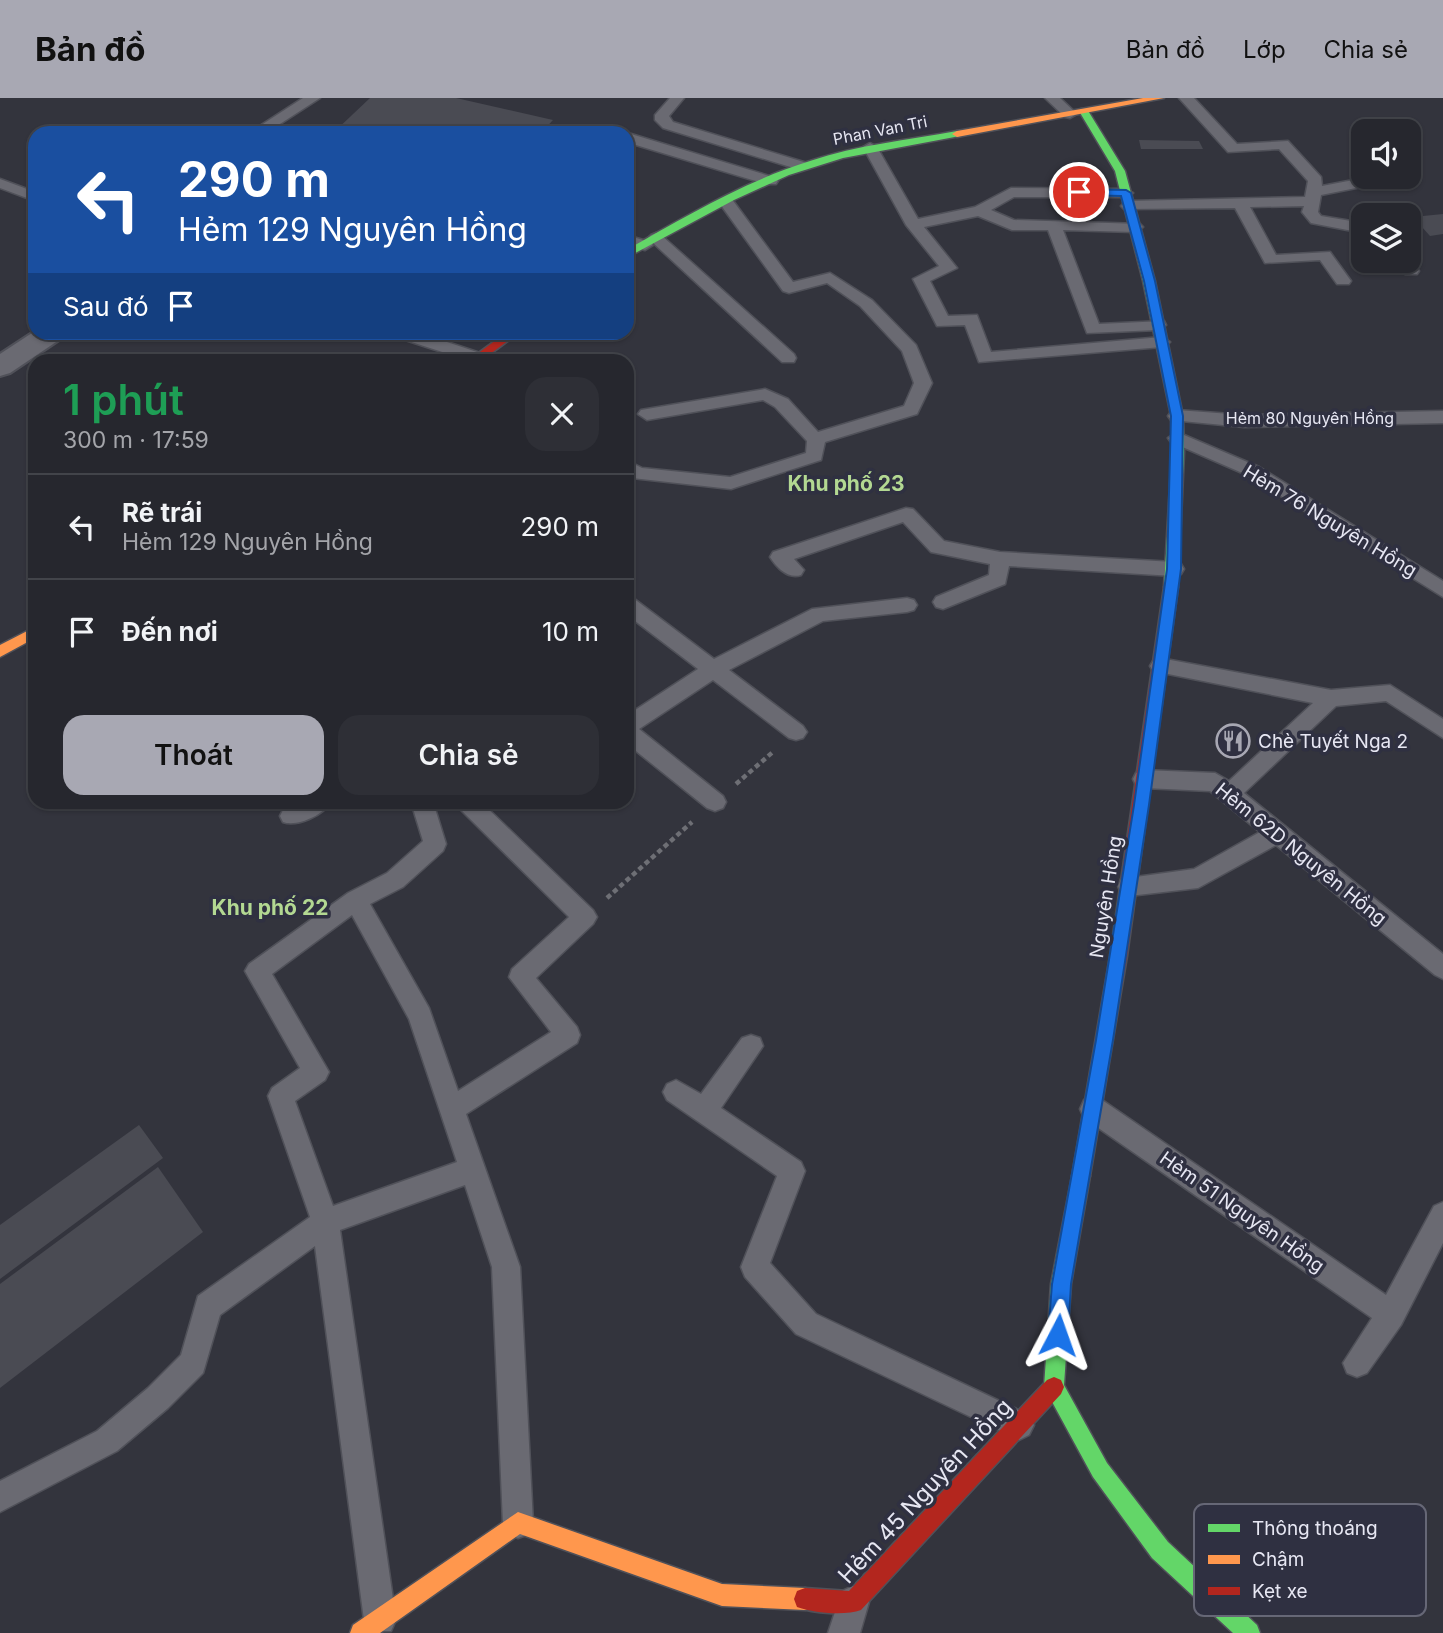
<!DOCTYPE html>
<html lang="vi">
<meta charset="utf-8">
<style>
:root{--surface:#26272e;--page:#2e2f36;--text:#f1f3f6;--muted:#a4a5aa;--line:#42444a;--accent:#a8a8b3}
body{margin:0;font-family:Inter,sans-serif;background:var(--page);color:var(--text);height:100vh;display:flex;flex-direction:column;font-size:26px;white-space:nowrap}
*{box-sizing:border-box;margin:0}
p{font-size:23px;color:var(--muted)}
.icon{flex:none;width:38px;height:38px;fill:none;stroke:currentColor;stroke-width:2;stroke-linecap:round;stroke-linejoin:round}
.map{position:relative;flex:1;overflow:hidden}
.side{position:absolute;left:28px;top:256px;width:606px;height:455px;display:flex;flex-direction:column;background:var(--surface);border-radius:21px;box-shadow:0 2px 5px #0004,0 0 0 2px var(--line)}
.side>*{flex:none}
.guide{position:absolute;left:28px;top:28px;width:606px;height:214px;border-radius:21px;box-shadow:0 2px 5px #0004,0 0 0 2px var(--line);background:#1a4fa0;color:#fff;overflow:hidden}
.controls{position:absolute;left:1351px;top:21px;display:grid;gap:14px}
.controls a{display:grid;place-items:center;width:70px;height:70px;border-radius:14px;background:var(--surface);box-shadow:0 2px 5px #0004,0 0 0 2px var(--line);font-size:35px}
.pin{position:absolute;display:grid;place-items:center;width:60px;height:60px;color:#fff;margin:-30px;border:4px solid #fff;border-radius:50%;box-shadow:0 2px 7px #0007}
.me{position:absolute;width:77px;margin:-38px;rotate:4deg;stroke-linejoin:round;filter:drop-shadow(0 0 5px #0008)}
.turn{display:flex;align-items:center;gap:24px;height:147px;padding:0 35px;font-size:32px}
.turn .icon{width:91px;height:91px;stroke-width:2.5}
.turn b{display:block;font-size:49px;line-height:60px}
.then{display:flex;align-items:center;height:66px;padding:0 35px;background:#0003;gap:14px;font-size:26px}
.round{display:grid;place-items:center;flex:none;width:74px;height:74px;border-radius:21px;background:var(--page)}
.head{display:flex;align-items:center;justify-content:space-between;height:119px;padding:0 35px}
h1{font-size:42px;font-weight:600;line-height:52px;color:#1e9e55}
.action{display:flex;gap:14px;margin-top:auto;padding:14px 35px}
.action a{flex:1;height:80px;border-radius:21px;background:var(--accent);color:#111;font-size:28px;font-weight:600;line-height:80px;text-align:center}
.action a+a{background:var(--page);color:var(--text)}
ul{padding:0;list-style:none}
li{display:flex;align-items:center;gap:21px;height:105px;padding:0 35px;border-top:2px solid var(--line)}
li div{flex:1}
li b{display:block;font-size:26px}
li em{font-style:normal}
header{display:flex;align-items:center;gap:42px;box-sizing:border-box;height:98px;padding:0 35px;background:var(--accent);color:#111}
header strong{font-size:33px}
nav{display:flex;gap:38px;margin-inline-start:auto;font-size:24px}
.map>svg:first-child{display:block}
.building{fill:#4a4b53}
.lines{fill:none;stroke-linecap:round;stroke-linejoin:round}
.lane-casing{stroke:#505159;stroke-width:3}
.street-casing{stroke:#505159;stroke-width:4}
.fast-casing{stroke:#505159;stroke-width:3}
.slow-casing{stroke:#505159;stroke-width:3}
.jam-casing{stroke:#505159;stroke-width:3}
.path{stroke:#6e6f75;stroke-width:4.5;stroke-dasharray:5 3.5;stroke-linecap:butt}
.lane{fill:#6a6a72;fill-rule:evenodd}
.street{fill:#6a6a72;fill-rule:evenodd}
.fast{fill:#63d668;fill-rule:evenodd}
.slow{fill:#ff974d;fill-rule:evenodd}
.jam{fill:#b3261e;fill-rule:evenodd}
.route{fill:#1a73e8;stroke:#114b97;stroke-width:2}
.labels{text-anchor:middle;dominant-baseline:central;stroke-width:7;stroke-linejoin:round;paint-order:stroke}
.far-street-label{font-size:16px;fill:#e7e7f3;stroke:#2f3041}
.street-label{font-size:19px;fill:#e7e7f3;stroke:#2f3041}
.poi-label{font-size:19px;fill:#e7e7f3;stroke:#2f3041;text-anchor:start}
.neighbourhood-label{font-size:21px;font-weight:bold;fill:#b3d892;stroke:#2f3041}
.near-street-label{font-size:23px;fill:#e7e7f3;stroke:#2f3041}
.key{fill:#2f3041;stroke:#666776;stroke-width:2}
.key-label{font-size:19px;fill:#e7e7f3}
</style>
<header>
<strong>Bản đồ</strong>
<nav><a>Bản đồ</a><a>Lớp</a><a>Chia sẻ</a></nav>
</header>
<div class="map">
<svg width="1443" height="1535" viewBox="0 0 1443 1535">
<rect width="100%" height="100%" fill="#33343d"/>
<g class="building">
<path d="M370,0H456L553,22L541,35H333Z"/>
<path d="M1139,42L1199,43L1203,51H1141Z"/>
<path d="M1062,103H1091L1093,111H1064Z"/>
<path d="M1443,116V136L1430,138L1413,119Z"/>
<path d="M139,1027L163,1060L0,1181V1127Z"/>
<path d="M158,1069L203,1134L0,1290V1186Z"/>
</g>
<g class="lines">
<defs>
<g id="lane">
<path d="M303,0H320L266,35H249Z"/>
<path d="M670,0H684L669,18L673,24L807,65L809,68L807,71H797L663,30L655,22V17Z"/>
<path d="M1045,0H1060L1077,16L1070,20L1065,19Z"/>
<path d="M1179,0H1194L1237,46L1288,43L1321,79L1322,88L1369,79H1387L1386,84L1321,97L1318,114L1321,118L1363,125V135L1311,125L1302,114L1304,108L1250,109L1276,157L1330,154L1351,183L1349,186H1337L1320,162L1265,165L1235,110L1124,111L1121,108L1124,105L1129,103L1305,99L1308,83L1279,51L1228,54Z"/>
<path d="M625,35L631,36L776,80L778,83L776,86H766L626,44Z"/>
<path d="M870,45L877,49L918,121L975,109L1011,90L1126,91L1133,95L1126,99H1014L991,112L1014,122L1140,126L1143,129L1135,134L1063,132L1099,226L1164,223L1166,227L1158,232L1087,235L1048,132H1012L978,118L924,129L957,170L930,183L948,218L977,217L991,254L1162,239L1170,244L1162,249L979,264L965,227L937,228L913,181L939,168L906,127L863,49Z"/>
<path d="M0,81L35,94V103L0,90Z"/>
<path d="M726,98L731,100L793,184L830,175L872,202L916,247L932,285L917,316L825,344L821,362L737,389L731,391L632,380L626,377V362L642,370L730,379L806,355L807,343L775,309L763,302L647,322L638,316L641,312L765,291L788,301L818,334L904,308L914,285L902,253L860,208L827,185L789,195L783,193L718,103Z"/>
<path d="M656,135L661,137L794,256L796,260L794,264H782L651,143L648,140L651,137Z"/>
<path d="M626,137L650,144L653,147L645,152L626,147Z"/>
<path d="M1392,163H1409L1419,173L1417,176H1405Z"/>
<path d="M391,234H417L489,258L491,262H467L393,238Z"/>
<path d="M1177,312L1244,317L1443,313V325L1244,329L1171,322L1168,318L1171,314Z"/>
<path d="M1177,334L1259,369L1443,483V499L1247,377L1171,344L1168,340Z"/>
<path d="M906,410L913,411L944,443L1000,454L1174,464L1181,466L1184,471L1181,476L1174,478L1009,468L1005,486L943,511L936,509L933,504L936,499L989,477L990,466L931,454L903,424L794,461L804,472L801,477C788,481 777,470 770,459L773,454Z"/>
<path d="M626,498L633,500L714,561L812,511L907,500L914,502L917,507L914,512L907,514L823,523L729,572L803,628L807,634L803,640L796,642L789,640L713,582L639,631L723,698L726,704L723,710L715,713L707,710L626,645V618L698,571L626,516Z"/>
<path d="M1160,560L1331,592L1390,587L1443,621V640L1386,603L1336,608L1244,695L1443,856V881L1435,877L1276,747L1198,790L1129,798L1121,795L1118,788L1121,781L1194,771L1260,734L1210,693L1144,690L1136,687L1133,681L1136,675L1144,672L1215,675L1229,683L1313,605L1153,573L1150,568L1153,563Z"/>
<path d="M299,704H330C324,717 297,729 283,724L280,718L283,712Z"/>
<path d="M411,704H433L446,746L443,753L403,789L370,806L429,910L458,993L551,934L509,879L512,871L569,819L459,710L456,704H481L593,812L597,819L593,826L536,880L577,929L580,937L577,945L466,1016L520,1169L533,1425L529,1436L518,1440L507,1436L503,1425L492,1169L465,1087L340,1132L396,1522L391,1533H369L364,1522L315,1148L220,1217L203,1275L168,1310L117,1353L0,1414V1383L97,1333L148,1290L181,1257L198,1198L310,1119L268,998L272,990L300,970L245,873L249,866L348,795L387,775L423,743ZM352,817L409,921L457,1064L333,1108L295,1003L325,982L329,974L272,876Z"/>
<path d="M751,937L760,940L763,948L721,1010L801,1064L805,1073L770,1165L816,1216L1029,1317L1034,1327L1029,1337L1019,1342L1009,1337L796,1236L745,1179L741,1169L777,1078L667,1002L663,994L667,986L676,982L701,996L742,940Z"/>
<path d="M1093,999L1102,1002L1386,1197L1434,1108L1443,1104V1145L1401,1227L1367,1275L1357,1279L1347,1275L1343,1265L1372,1220L1084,1020L1080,1011L1084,1002Z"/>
<path d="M853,1488L864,1493L869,1504L860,1535H828L842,1493Z"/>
</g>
<path id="street" d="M35,233L66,234L62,240L10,275L0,278V256Z"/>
<g id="fast">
<path d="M1081,11H1087L1125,73L1155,183L1183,318L1184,354L1178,489L1171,494L1164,489L1172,354L1171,318L1143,183L1115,73L1079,13Z"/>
<path d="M957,33L962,36L960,38L843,60L789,77L734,102L626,160V152C685,119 745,83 810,63C857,47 908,42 957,33Z"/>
<path d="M1081,1069L1087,1072L1090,1078L1071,1186L1064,1287L1107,1365L1168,1444L1257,1527L1260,1535H1233L1152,1460L1093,1379L1044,1289L1051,1186L1072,1078L1075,1072Z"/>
</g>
<g id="slow">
<path d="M1143,0H1164L957,39L952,36L957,33Z"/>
<path d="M35,529V540L0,559V547Z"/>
<path d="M518,1414L722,1486L805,1490L813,1493L816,1501L813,1509L805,1512L722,1508L520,1436L380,1535H350L353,1527Z"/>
</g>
<g id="jam">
<path d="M507,234H520L482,262H469Z"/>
<path d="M1171,484L1178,489L1127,858L1090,1078L1087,1084L1081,1087L1075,1084L1072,1078L1110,858L1164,489Z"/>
<path d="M1054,1279L1061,1282L1064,1289L1061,1296L861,1512C845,1518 813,1515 797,1509L794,1501L797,1493L805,1490L849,1493L1047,1282Z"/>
</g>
</defs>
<use href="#lane" class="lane-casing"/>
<use href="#street" class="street-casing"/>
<use href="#fast" class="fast-casing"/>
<use href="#slow" class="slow-casing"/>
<use href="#jam" class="jam-casing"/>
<g class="path">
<path d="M736,686L774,653"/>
<path d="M607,800L692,724"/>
</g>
<use href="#lane" class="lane"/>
<use href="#street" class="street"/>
<use href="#fast" class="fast"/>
<use href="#slow" class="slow"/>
<use href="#jam" class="jam"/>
</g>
<path class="route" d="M1079,91L1126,92L1131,95L1155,183L1183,318L1181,471L1149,707L1113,942L1071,1186L1068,1237L1065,1244L1058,1247L1051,1244L1048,1237L1052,1186L1096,942L1134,707L1167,471L1171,318L1144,183L1121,98L1075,97L1074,94Z"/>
<defs>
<symbol id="restaurant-ring" viewBox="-11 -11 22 22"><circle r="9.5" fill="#2f3041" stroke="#a8a8b3" stroke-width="1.5"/><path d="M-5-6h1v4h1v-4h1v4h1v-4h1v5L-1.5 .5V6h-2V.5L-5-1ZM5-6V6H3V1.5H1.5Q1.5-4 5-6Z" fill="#a8a8b3"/></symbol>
</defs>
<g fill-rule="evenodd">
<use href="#restaurant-ring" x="1214" y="624" width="38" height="38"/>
</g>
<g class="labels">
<g class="far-street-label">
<text transform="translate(880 32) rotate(-11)">Phan Van Tri</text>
<text x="1310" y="320">Hẻm 80 Nguyên Hồng</text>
</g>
<g class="street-label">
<text transform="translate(1330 423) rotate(31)">Hẻm 76 Nguyên Hồng</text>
<text transform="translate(1301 756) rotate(39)">Hẻm 62D Nguyên Hồng</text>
<text transform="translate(1106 799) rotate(-81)">Nguyên Hồng</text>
<text transform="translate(1242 1114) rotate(35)">Hẻm 51 Nguyên Hồng</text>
</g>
<g class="poi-label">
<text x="1258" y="643">Chè Tuyết Nga 2</text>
</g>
<g class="neighbourhood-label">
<text x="846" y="385">Khu phố 23</text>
<text x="270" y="809">Khu phố 22</text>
</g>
<g class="near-street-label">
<text transform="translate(925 1393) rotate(-47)">Hẻm 45 Nguyên Hồng</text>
</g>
</g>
<rect x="1194" y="1406" width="232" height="112" rx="10" class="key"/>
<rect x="1208" y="1426" width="32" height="8" fill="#63d668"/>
<rect x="1208" y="1457" width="32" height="9" fill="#ff974d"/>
<rect x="1208" y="1489" width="32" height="8" fill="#b3261e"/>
<g class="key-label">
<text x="1252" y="1437">Thông thoáng</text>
<text x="1252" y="1468">Chậm</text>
<text x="1252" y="1500">Kẹt xe</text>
</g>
</svg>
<div class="controls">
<a><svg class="icon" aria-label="sound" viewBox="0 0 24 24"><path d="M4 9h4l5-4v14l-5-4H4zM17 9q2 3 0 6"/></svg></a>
<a><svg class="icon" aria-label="layers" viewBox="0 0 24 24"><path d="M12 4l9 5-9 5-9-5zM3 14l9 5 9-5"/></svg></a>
</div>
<div class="pin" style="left:1079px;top:94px;background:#d93025"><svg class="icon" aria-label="arrive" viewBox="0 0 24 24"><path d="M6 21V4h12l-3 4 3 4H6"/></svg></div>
<svg class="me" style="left:1058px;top:1237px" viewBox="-20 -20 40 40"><path d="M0-17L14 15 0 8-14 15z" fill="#1a73e8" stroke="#fff" stroke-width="4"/></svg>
<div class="guide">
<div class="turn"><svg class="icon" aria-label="left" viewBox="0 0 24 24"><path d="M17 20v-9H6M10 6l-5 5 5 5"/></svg><div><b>290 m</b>Hẻm 129 Nguyên Hồng</div></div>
<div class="then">Sau đó<svg class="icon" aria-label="arrive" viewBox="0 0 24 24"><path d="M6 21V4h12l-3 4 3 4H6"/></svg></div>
</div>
<section class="side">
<div class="head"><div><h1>1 phút</h1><p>300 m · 17:59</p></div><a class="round"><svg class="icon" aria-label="close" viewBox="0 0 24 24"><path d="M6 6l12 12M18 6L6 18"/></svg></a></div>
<ul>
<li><svg class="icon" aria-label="left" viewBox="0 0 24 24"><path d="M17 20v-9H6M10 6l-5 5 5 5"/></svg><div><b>Rẽ trái</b><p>Hẻm 129 Nguyên Hồng</p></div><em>290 m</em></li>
<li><svg class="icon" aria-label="arrive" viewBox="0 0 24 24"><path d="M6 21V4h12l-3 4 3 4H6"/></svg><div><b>Đến nơi</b></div><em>10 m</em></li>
</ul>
<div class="action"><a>Thoát</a><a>Chia sẻ</a></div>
</section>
</div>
